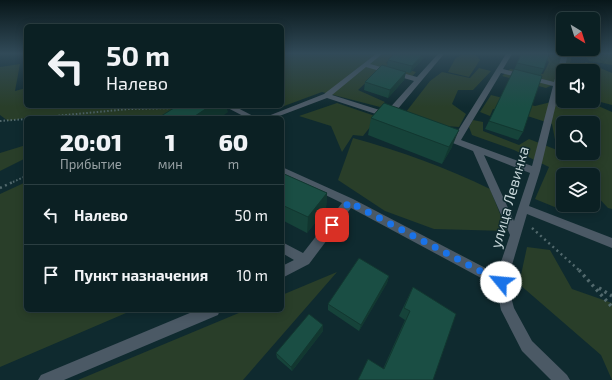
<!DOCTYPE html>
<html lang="ru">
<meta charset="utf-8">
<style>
:root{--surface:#0b2023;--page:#14282b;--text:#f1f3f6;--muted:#9aa3a6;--line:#2b3e41}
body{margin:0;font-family:"Exo 2",sans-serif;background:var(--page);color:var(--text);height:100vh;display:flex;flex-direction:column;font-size:15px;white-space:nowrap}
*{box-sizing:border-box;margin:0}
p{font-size:13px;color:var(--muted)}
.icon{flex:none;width:22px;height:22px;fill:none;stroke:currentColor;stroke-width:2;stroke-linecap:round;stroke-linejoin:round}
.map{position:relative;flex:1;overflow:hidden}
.side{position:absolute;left:24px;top:116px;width:260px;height:196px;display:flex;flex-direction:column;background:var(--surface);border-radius:6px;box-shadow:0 2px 10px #0003,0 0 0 1px var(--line)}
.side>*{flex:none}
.top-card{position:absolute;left:24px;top:24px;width:260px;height:84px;border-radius:6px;box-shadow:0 2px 10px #0003,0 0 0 1px var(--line);background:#0b2023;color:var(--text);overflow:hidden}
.needle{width:26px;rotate:142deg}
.controls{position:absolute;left:556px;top:12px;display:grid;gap:8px}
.controls a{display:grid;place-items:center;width:44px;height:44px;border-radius:6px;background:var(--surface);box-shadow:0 2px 10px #0003,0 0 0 1px var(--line);font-size:20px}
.pin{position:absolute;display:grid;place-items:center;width:34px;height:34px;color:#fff;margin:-17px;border-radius:8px;box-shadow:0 2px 6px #0006}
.me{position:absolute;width:44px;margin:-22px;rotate:298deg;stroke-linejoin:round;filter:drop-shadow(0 0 3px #0008)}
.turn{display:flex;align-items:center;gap:14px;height:84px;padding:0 16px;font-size:18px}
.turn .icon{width:52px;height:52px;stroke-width:2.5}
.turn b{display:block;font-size:28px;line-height:34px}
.eta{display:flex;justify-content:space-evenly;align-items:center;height:68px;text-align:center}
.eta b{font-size:24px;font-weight:800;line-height:28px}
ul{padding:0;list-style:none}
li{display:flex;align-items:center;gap:12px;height:60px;padding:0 16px;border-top:1px solid var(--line)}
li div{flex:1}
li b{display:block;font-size:15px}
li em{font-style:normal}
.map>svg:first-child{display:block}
.green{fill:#293e29;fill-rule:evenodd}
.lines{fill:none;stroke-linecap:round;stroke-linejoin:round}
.path-far2{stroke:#52696d;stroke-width:2;stroke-dasharray:1.5 2;stroke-linecap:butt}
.path-far1{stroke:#52696d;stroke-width:2.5;stroke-dasharray:2 3.5;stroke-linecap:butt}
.path{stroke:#52696d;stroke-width:3.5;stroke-dasharray:2.5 4;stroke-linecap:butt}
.minor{fill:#4b5965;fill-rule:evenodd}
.wall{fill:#16433a}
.shaded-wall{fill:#123730}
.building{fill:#1a4e44;stroke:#123730}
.route{stroke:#1a73e8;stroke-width:7;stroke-dasharray:0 12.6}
.labels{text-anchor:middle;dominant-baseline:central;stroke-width:3;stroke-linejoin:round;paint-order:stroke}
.street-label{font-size:15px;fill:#c8d7da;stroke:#0f2a2f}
</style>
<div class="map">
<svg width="612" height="380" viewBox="0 0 612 380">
<rect width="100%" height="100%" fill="#0f2a2f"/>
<g class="green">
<path d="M282,54H395L386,63L416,72L410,79L376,73L358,90L385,102L380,107L322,92L276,109L263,106H282Z"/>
<path d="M462,54H475L480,60L469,77L448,72L455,59Z"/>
<path d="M541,54H572L569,70L563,71V80L546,88L502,76L510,69L543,74L549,62Z"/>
<path d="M584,54H612V65L589,61Z"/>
<path d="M586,62L612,73V105L597,101L593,83V71L576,70Z"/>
<path d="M20,64L15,91L26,88V106H190L170,118H26L8,121L0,115V67Z"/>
<path d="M479,68L491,71L473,90H458L452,104L466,114L459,127L434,125L406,112L430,81L442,72L470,78Z"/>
<path d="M491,95L535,106L563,99V101H587L612,112V209L608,208L593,192V175H563V205H567L562,210L535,199L549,167L514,150L472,135L469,127L473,120L483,122V131L519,145L529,139L557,150L552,124L512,111L493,109L490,116L480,112ZM563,123H593V153H563Z"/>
<path d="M337,103L378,117L363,136L353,135L342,152L331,126L299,116Z"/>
<path d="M353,138C400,151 447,168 490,189L507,231L434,229L385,211L338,180Z"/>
<path d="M26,145V158L0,171V153Z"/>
<path d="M26,182V310H133L0,367V194Z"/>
<path d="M527,247L550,250L572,289L612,303V380L601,355L519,284Z"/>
<path d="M337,272L243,380H78L246,310H282V295Z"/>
</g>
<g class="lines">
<g class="path-far2">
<path d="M34,118L129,109L175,108"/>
<path d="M0,121L26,119"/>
<path d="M13,182L26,176"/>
</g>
<g class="path-far1">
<path d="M0,188L15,181"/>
<path d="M532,228L580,271"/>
</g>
<g class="path">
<path d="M579,270L612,307"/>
<path d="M599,288L612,296"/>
</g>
<g class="minor">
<path d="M376,54H382L370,64L417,77L438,54H444L391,117H385L327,98L274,118H263L324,94ZM366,67L414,81L386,112L332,95Z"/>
<path d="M506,54H512L503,69L554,82L562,54H568L540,171L529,206L612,238V248L527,214L507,282L514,308L532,341L567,375L570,380H551L522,351L501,310L496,286L351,208L309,264L282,278V266L294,260L282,253V242L303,253L342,203L282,174V167L353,199L497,274L510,235L473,151L440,138L439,136L443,133L454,137ZM501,73L553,86L532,166L461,140ZM484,155L530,173L514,221Z"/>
<path d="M224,106H234L257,118H247Z"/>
<path d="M197,310H220L218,315L64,380H38L41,375Z"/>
</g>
</g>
<g class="wall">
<path d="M427,54L410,73L406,72L404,80L388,98L364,90L365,82L387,67L388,60Z"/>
<path d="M521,54H549L544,69L540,76L523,132L518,140L485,129L514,70Z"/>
<path d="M371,118L452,147L442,164L368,135Z"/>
<path d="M282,173L327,193L326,209L307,233L282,220Z"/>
<path d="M389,276L387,283L359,331L328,310V304Z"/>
<path d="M413,287L433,380H358L383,369L405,320L399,316Z"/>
<path d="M323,325V331L292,371L277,358L276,353Z"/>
</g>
<g class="shaded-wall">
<path d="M423,54H427L410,73L412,66Z"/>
<path d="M406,72L404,80L388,98L390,90Z"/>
<path d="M210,106H226L228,112L220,118H192Z"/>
<path d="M459,130L452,147L442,164L449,147Z"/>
<path d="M327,193L326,209L307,233L308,217Z"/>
<path d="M389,276L387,283L359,331L361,325Z"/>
<path d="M323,325V331L292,371L291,367Z"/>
</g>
<g class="building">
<path d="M394,54H423L412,66L388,60Z"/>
<path d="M521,54H549L544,69L517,63Z"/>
<path d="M382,65L406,72L390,90L365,82Z"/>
<path d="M514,69L542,76L523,132L489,121Z"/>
<path d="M384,103L459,130L449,147L371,118Z"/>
<path d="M177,106H210L192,118H158Z"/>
<path d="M282,173L327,193L308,217L282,205Z"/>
<path d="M359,258L389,276L361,325L328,304Z"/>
<path d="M413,287L456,314L433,380H358L368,359L384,369L410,311L404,308Z"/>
<path d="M309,314L323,325L291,367L276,353Z"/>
</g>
<linearGradient id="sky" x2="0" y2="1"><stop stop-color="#08171a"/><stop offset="0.5" stop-color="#314a58"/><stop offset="1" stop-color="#314a58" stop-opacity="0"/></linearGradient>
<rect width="612" height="107" fill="url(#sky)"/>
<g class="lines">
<path class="route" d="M332,225L349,202L501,282"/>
</g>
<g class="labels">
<g class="street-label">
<text transform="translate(509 197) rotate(-74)">улица Левинка</text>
</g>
</g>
</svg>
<div class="controls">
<a><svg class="needle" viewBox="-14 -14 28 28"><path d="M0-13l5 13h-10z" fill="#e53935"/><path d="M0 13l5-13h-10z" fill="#9aa3a6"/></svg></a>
<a><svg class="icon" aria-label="sound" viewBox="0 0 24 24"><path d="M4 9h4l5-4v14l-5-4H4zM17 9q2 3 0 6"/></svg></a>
<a><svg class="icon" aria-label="search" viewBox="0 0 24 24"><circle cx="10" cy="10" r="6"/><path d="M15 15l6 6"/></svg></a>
<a><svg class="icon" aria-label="layers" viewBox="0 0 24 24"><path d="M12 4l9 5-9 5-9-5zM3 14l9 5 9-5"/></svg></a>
</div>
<div class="pin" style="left:332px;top:225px;background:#d93025"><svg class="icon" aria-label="arrive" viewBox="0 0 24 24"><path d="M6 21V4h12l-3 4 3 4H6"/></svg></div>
<svg class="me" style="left:501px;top:282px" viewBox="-20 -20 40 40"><circle r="19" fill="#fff"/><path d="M0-13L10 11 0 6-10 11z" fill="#1a73e8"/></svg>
<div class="top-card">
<div class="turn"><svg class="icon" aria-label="left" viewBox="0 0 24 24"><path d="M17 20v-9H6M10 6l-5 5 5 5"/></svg><div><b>50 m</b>Налево</div></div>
</div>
<section class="side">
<div class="eta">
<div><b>20:01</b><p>Прибытие</p></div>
<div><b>1</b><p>мин</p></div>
<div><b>60</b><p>m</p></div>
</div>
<ul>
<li><svg class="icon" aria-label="left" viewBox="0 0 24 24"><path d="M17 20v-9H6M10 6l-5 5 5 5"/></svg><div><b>Налево</b></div><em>50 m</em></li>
<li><svg class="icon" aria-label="arrive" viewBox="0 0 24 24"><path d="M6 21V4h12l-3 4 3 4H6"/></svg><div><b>Пункт назначения</b></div><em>10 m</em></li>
</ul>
</section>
</div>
